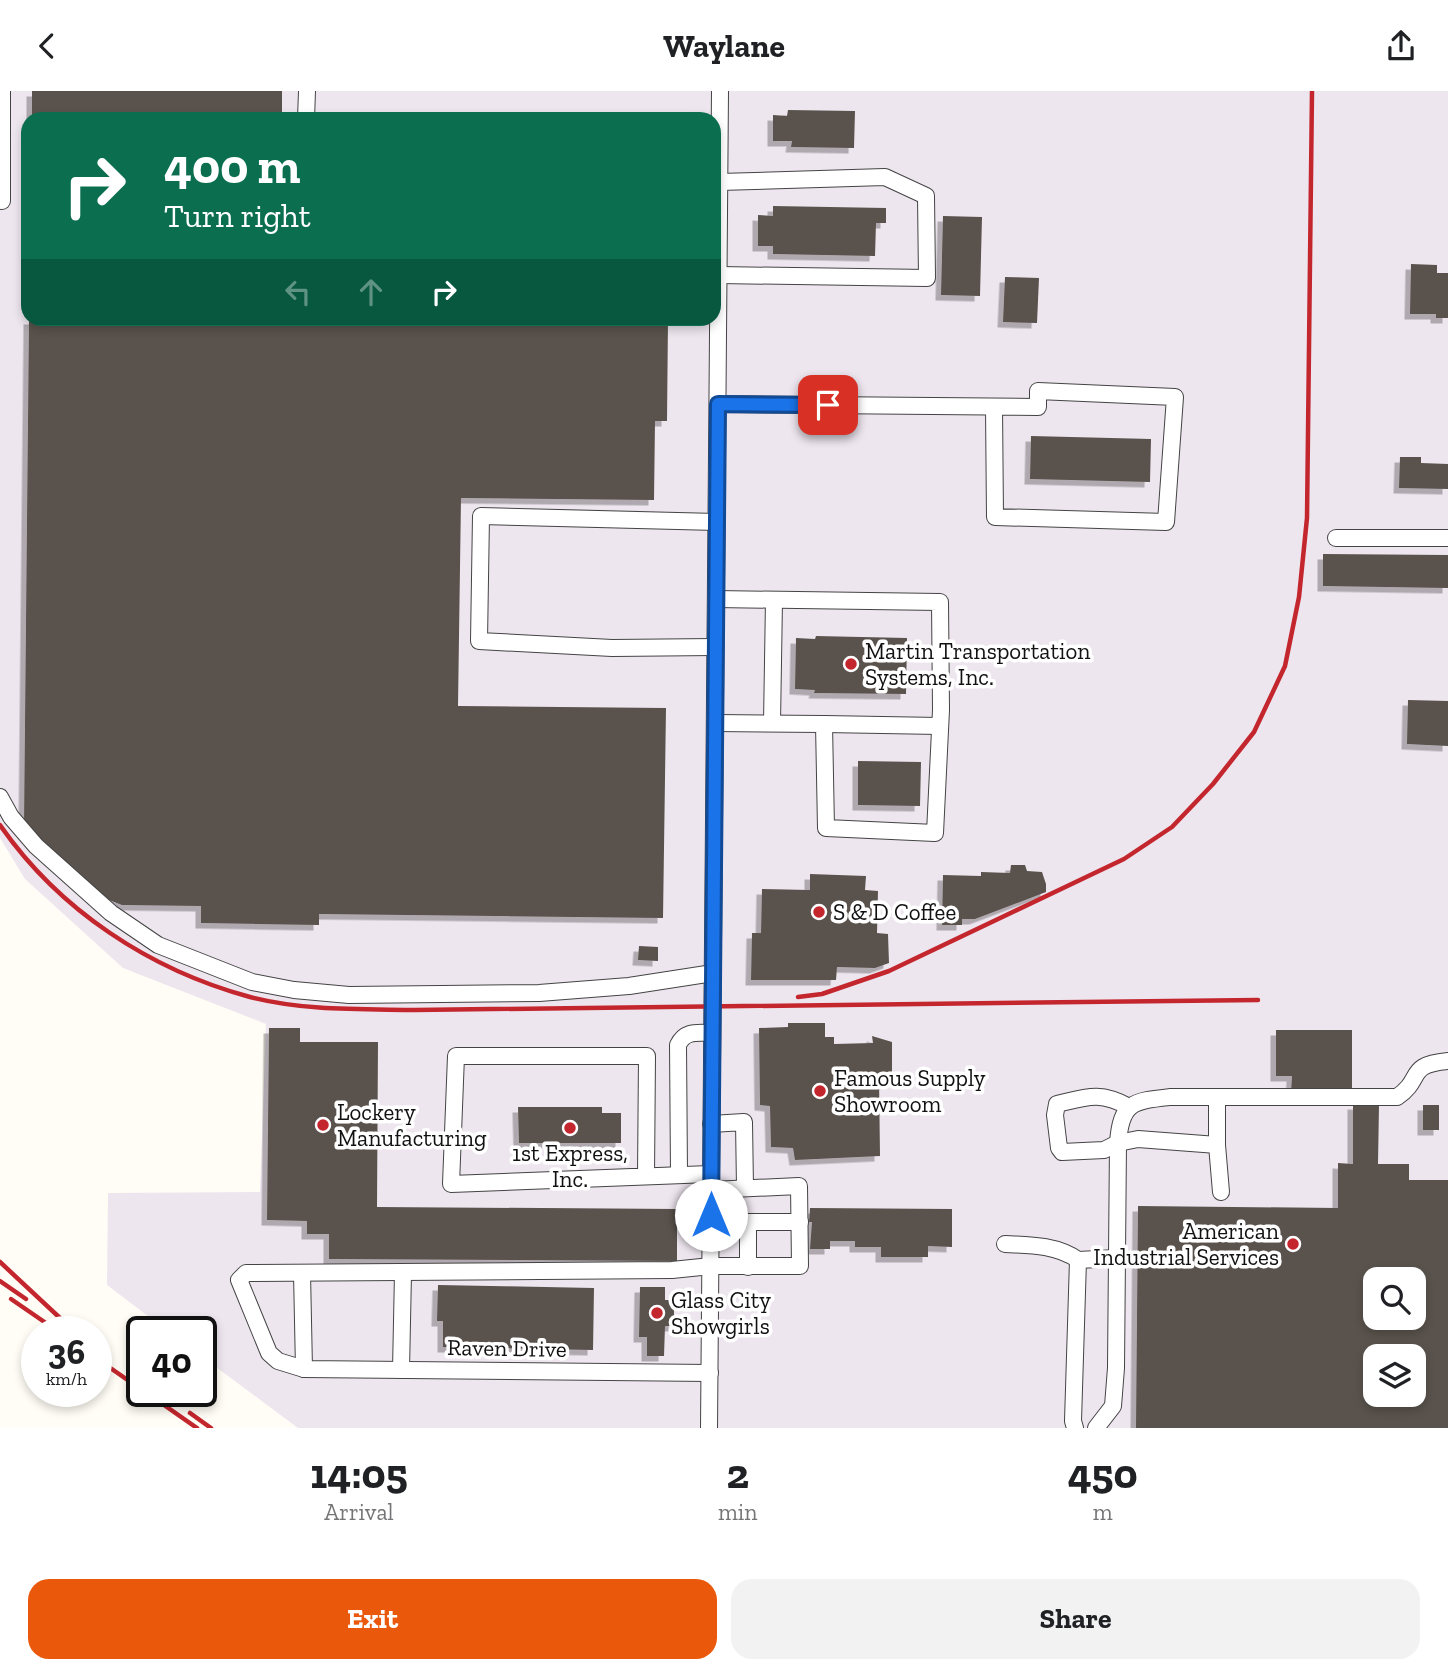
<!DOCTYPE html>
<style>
:root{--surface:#fff;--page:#f2f2f2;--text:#202124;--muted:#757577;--accent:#ea580c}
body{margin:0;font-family:"Zilla Slab",serif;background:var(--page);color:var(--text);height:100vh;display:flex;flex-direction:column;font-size:26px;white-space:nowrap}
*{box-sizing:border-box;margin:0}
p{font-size:23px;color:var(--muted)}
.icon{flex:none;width:38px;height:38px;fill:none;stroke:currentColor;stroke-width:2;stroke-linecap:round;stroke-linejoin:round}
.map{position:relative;height:1337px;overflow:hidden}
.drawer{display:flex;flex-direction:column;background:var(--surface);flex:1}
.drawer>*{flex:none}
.guide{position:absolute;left:21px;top:21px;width:700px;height:214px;border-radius:21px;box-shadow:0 4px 10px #0003;background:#0b6e4f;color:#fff;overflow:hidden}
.controls{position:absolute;left:1363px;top:1176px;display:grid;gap:14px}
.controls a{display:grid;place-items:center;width:63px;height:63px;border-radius:14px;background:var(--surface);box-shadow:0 4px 10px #0003;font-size:35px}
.speed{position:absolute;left:21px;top:1225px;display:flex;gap:14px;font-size:35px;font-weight:700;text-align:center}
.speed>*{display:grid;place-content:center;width:91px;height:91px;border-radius:50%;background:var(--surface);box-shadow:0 4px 10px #0003;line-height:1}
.speed small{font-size:18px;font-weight:400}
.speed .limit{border:4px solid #111;border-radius:10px;background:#fff;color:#111}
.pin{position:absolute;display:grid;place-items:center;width:60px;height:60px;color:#fff;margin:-30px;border-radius:14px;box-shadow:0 4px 10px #0006}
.me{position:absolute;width:77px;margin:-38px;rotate:0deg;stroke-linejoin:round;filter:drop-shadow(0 0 5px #0008)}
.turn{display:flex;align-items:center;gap:24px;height:147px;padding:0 28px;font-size:32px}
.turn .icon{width:91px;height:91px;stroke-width:2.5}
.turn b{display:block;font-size:49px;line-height:60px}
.lanes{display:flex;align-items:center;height:66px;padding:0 28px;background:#0003;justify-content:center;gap:35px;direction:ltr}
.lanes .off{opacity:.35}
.eta{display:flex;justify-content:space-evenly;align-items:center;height:119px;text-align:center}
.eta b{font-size:42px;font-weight:700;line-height:49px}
.primary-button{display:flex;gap:14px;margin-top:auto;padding:14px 28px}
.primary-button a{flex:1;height:80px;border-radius:21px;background:var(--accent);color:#fff;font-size:28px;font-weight:700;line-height:80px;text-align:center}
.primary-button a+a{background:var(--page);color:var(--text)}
header{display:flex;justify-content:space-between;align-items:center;height:91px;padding:0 28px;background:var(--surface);font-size:32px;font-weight:700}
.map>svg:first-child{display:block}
.industrial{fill:#eee6ef;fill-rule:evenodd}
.building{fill:#5a524d;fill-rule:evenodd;filter:url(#shadow)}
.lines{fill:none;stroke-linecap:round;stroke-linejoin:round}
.minor-casing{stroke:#444;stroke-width:18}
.minor{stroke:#fff;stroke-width:16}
.rail{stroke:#c4262e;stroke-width:4.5}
.route-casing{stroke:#114b97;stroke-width:18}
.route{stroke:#1a73e8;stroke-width:12}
.poi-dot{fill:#c4262e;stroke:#fff;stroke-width:2.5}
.labels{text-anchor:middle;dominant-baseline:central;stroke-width:7;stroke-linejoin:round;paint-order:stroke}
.poi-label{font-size:23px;fill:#111;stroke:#fff;text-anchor:start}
.street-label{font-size:23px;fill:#111;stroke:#fff}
</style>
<header><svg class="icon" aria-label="back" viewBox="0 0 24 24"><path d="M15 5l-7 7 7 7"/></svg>Waylane<svg class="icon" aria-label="share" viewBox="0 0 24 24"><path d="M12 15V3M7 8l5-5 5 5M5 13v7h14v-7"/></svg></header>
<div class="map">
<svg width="1448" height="1337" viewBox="0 0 1448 1337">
<defs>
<filter id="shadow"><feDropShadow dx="-5.5" dy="5.5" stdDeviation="0" flood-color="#0004"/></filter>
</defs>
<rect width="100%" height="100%" fill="#fffdf5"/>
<path class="industrial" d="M0,0H1448V1337H298L201,1265V1241H169L107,1194L108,1102L260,1101L266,933L123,877L25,788L0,747ZM28,28H714V228H28ZM1376,1188H1414V1227H1376ZM1376,1265H1414V1304H1376Z"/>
<g class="building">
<rect x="32" y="0" width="250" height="28"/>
<path d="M788,19L855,20L854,57L791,56L792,50H773V24L787,25Z"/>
<path d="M773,115L886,117V132H876L875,165L773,163V155H758V124L773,125Z"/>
<path d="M943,125L982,126L980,205L941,204Z"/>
<path d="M1411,173L1437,174V182H1448V227H1436V223H1410Z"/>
<path d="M1005,186L1039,187L1037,232L1003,231Z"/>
<path d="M29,228H668L667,330H655L654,409L461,407L458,615L666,617L663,827L319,823V834L201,832V815L122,814L104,807L24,735Z"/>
<path d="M1031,345L1151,348L1150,391L1030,388Z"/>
<path d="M1400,366H1421V372L1448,373V398L1399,397Z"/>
<path d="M1323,463L1448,464V497L1323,495Z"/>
<path d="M816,545L907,547L906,603L814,602L815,599L795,598L796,547L815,548Z"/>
<path d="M1408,609L1448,610V655L1407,653Z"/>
<path d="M858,670L921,671L920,715L858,714Z"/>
<path d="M1011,774H1025L1027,780L1042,781L1046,793V801L975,828H962V834H942L943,784L981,785V781L1010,782Z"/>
<path d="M810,783L866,785L865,799L878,800L877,842L888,843L889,872L875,877L837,876L836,889H751L752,842H761L762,798L810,799Z"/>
<path d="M639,855L658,856V870L638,869Z"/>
<path d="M788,932H825V946H834V953L873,952L872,945L892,951V986H879L880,1065L795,1069L793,1057L771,1056L770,1015L760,1014L759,937L788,936Z"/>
<path d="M269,937H300V951H378L377,1116L677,1118V1170L329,1168V1143H307V1130L267,1129Z"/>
<path d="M1276,939H1352V1003L1291,1002L1292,985H1276Z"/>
<path d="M1353,1013L1379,1014L1378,1073H1409V1089H1448V1337H1136L1138,1115L1338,1117V1072L1353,1073ZM1376,1188H1414V1227H1376ZM1376,1265H1414V1304H1376Z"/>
<rect x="1423" y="1014" width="16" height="25"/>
<path d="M518,1016H602V1022H621V1052H519Z"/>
<path d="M810,1117L952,1118V1156L928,1155V1166H881V1156H855V1150H830V1158H810L812,1131H809Z"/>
<path d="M438,1194L594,1197L593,1259L443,1256V1230H437Z"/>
<path d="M640,1196H665V1209H674V1235H665L664,1265H647V1246H639Z"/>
</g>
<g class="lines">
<defs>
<g id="minor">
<path d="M306,28L307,0"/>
<path d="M2,110V0"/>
<path d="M719,184L927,187L926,105L885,86L719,91"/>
<path d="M718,313L1038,316V300L1175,306L1166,431L995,426L994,316"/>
<path d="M1336,447H1448"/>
<path d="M715,556L612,557L479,550L481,425L717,431"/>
<path d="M716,632L824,633L826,737L935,742L941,619L940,511L716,508"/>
<path d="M772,632L774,509"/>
<path d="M824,633L940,635"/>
<path d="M0,706L11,726L36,755L111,822L158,854L252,891L294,899L349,904L539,902L629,895L713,882"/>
<path d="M1129,1016C1100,1000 1087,1006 1057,1013L1055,1024L1059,1057L1062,1061L1104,1059L1118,1052L1138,1048L1217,1054L1221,1101"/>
<path d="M711,1033L744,1031L745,1097"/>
<path d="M1217,1054V1006"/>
<path d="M679,1083L678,954C685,939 697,942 712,942"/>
<path d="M646,1085L647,965H456L451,1093L710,1083"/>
<path d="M1005,1153C1030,1154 1057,1154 1078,1169L1073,1330L1075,1337"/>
<path d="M1078,1169L1117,1167"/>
<path d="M748,1176V1131H800"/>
<path d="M302,1182L304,1278"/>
<path d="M401,1279L403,1182"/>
<path d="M710,1282L304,1278L278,1270L269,1262L239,1189L246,1182L672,1179L711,1175H800L799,1095L711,1099"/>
<path d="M709,1337L720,0"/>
<path d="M1096,1337L1113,1315L1116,1277L1118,1052C1121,1011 1133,1010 1170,1006H1397C1424,988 1405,974 1448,970"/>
</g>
</defs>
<use href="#minor" class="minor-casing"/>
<use href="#minor" class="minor"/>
<g class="rail">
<path d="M0,734C59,819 150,879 250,906C304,920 360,918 415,919L1258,909"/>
<path d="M798,906L822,903L889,880L1124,768L1172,736L1213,693L1254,641L1285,575L1299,506L1307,427L1312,0"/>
<path d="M0,1171L75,1241"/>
<path d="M0,1190L26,1208"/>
<path d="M11,1208L59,1241"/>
<path d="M96,1267L142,1299"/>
<path d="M144,1300L197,1337"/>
<path d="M190,1322L211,1337"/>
</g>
</g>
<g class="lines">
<defs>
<path id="route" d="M711,1124L718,313L828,314"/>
</defs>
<use href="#route" class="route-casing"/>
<use href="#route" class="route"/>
</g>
<g class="poi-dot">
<circle cx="851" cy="573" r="7"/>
<circle cx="819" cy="821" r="7"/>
<circle cx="820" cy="1000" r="7"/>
<circle cx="323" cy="1034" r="7"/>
<circle cx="570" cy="1037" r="7"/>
<circle cx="1293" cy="1153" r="7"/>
<circle cx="657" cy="1222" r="7"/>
</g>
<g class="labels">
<g class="poi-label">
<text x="865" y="560">Martin Transportation<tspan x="865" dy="26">Systems, Inc.</tspan></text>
<text x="833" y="821">S &amp; D Coffee</text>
<text x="834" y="987">Famous Supply<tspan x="834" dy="26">Showroom</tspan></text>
<text x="337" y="1021">Lockery<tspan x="337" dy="26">Manufacturing</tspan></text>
<text x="570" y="1062" text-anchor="middle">1st Express,<tspan x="570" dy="26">Inc.</tspan></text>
<text x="1279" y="1140" text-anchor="end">American<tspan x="1279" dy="26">Industrial Services</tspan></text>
<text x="671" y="1209">Glass City<tspan x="671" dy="26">Showgirls</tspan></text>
</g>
<g class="street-label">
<text transform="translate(507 1257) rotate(1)">Raven Drive</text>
</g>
</g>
</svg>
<div class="controls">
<a><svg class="icon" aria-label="search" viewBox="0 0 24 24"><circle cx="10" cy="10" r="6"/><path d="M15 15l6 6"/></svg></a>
<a><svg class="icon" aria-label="layers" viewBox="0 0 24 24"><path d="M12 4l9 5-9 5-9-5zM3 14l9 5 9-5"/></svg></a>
</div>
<div class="speed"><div>36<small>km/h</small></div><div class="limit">40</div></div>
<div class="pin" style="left:828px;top:314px;background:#d93025"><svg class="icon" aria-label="arrive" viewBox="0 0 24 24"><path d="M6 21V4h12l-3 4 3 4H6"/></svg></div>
<svg class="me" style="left:711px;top:1124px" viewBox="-20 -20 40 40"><circle r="19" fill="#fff"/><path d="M0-13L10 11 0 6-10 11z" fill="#1a73e8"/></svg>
<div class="guide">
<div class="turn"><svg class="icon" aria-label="right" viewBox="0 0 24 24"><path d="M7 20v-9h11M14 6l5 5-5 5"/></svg><div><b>400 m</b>Turn right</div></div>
<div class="lanes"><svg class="icon off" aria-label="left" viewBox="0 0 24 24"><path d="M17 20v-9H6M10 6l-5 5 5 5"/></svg><svg class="icon off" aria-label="ahead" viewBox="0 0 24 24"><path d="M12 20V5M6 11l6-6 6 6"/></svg><svg class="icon" aria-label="right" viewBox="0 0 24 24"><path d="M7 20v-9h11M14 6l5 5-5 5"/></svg></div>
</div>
</div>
<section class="drawer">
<div class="eta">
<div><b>14:05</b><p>Arrival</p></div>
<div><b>2</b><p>min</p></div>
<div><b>450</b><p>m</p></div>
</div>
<div class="primary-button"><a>Exit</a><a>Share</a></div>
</section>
